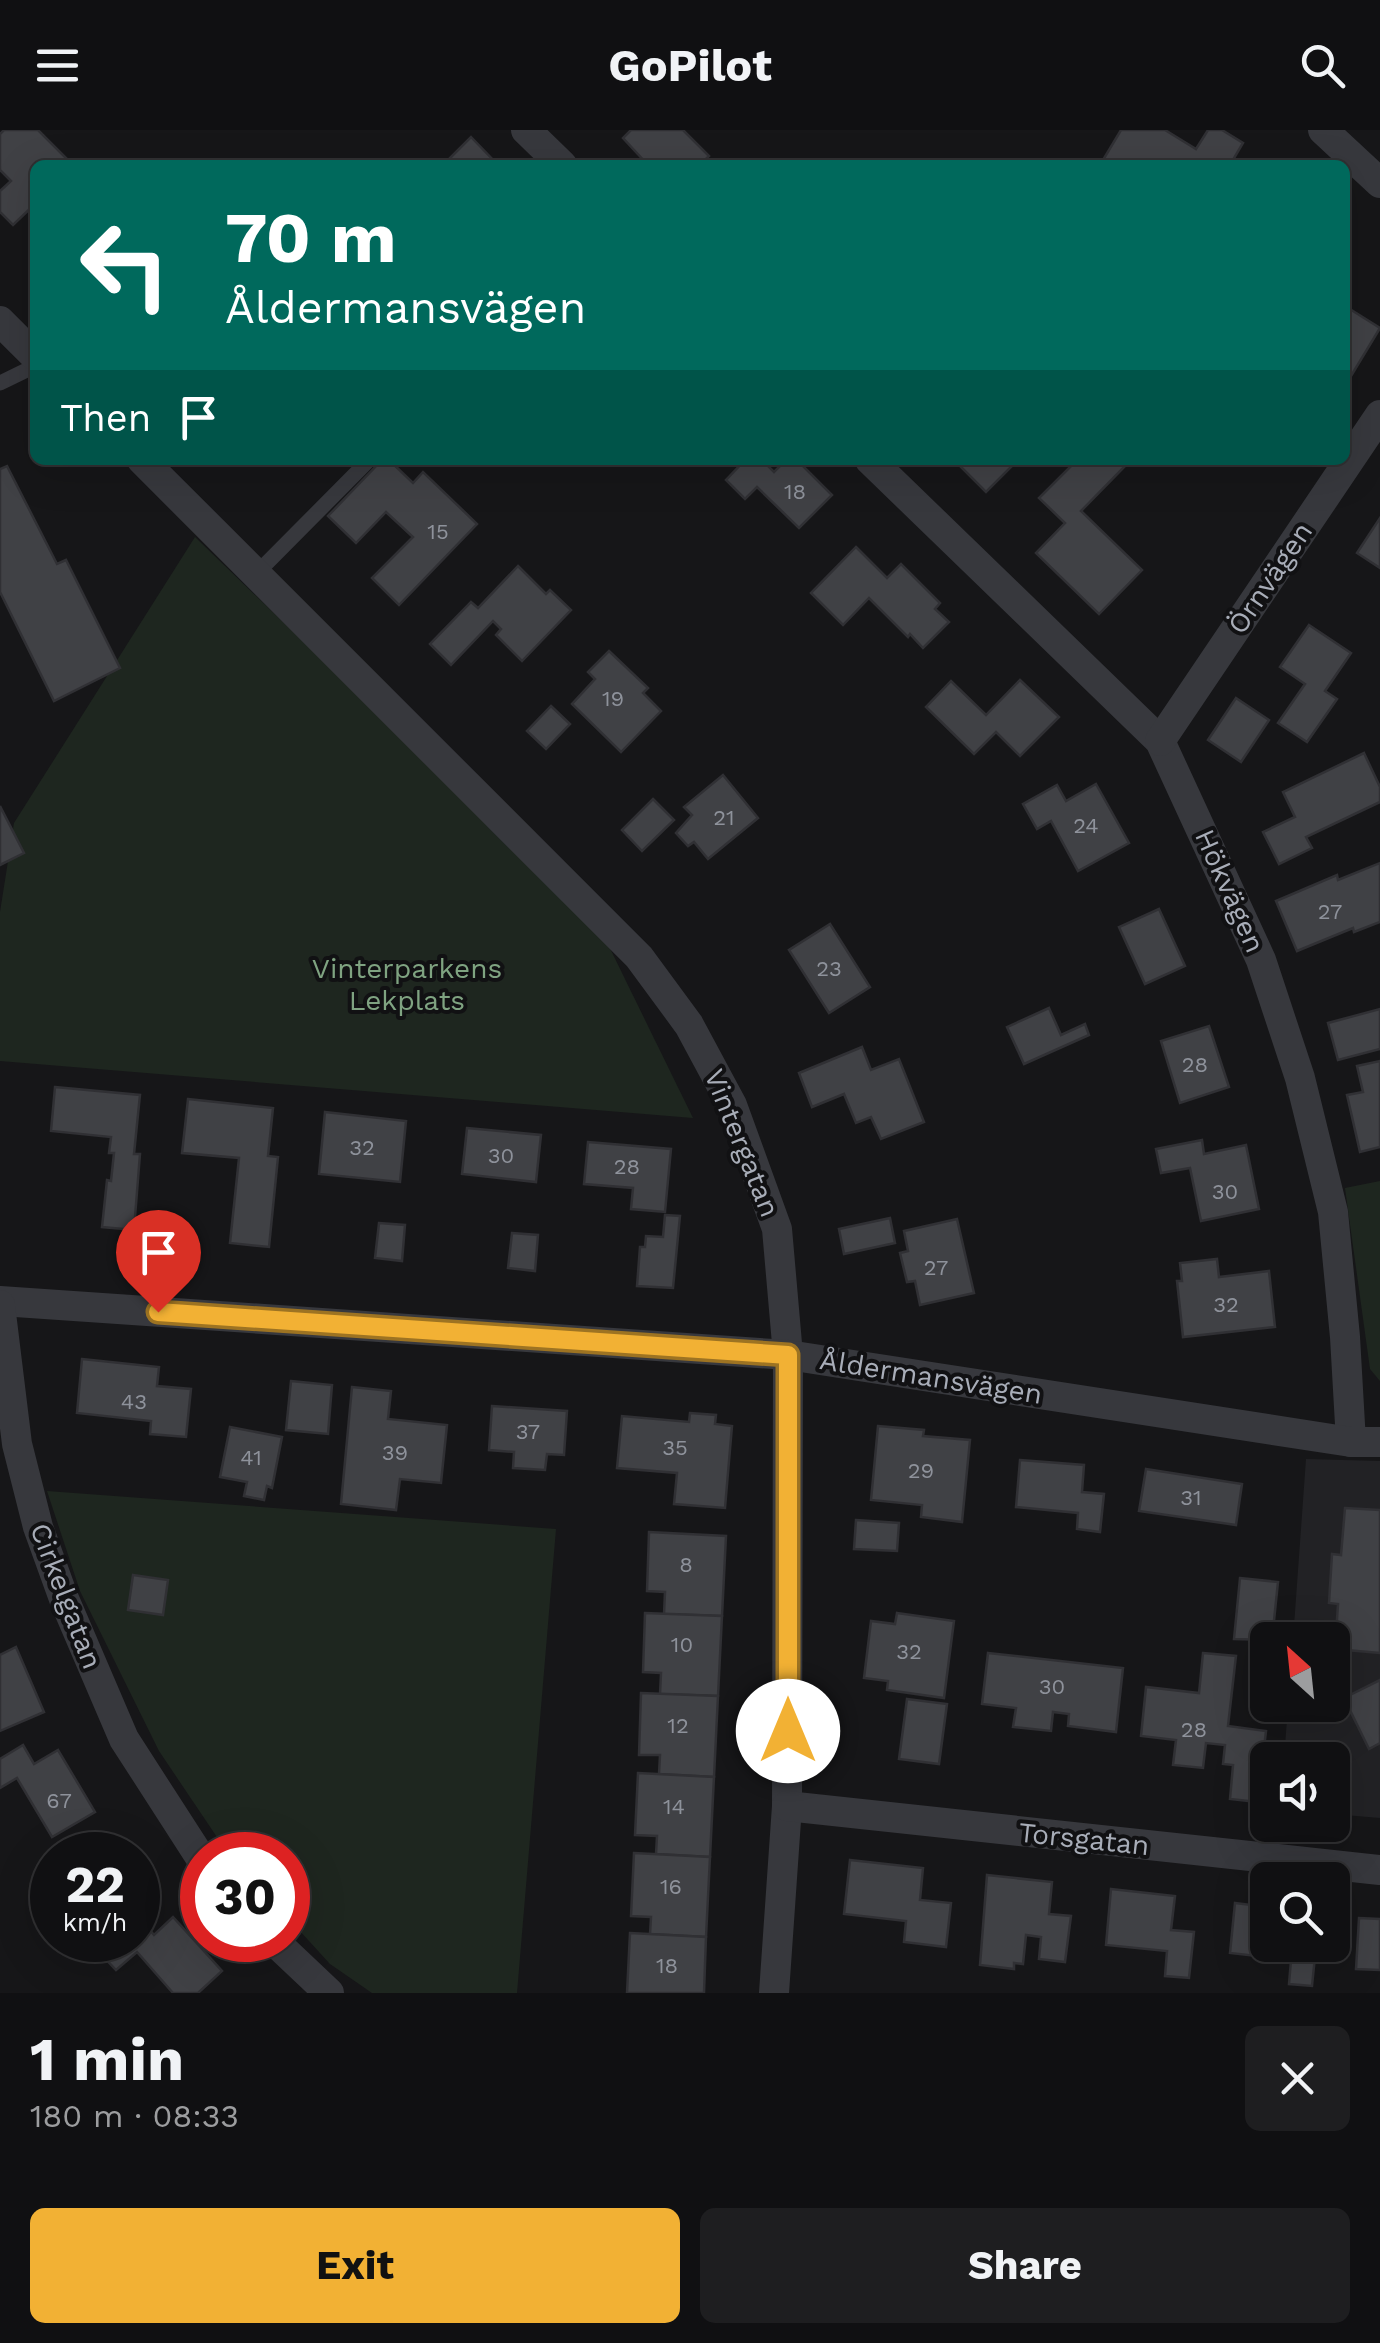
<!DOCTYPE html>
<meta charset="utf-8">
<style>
:root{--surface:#101012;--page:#1e1e20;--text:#f1f3f6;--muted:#9c9d9f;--line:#303032;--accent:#f2b134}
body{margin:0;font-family:"Work Sans",sans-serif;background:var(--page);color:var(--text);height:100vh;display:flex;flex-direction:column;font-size:38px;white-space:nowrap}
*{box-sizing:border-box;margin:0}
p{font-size:32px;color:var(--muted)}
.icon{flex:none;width:55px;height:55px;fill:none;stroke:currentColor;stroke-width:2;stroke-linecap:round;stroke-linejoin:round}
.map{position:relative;height:1863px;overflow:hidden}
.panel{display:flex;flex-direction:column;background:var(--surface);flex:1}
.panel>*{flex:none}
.hud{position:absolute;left:30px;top:30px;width:1320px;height:305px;border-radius:15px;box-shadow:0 10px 40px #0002,0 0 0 2px var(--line);background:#00695c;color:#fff;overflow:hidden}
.needle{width:65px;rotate:333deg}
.buttons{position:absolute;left:1250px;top:1492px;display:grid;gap:20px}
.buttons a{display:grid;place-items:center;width:100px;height:100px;border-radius:15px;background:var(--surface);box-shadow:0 10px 40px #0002,0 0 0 2px var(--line);font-size:50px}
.speed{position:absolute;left:30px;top:1702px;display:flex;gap:20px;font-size:50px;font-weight:700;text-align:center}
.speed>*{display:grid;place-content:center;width:130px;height:130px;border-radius:50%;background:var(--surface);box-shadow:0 10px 40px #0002,0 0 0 2px var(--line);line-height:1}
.speed small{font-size:25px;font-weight:400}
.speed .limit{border:15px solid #d22;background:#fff;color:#111}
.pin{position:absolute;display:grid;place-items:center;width:85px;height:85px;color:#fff;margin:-102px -42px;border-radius:50% 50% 50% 0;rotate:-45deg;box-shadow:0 0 10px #0007}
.pin .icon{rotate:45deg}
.me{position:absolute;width:110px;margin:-55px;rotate:0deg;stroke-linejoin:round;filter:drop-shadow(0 0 8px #0008)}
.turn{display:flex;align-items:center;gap:35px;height:210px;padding:0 30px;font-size:45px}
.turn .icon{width:130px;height:130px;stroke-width:2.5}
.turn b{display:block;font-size:70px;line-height:85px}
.then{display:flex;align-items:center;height:95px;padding:0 30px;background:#0003;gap:20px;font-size:38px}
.round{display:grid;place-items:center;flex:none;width:105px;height:105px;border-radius:15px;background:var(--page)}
.overview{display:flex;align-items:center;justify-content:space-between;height:170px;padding:0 30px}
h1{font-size:60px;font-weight:700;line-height:75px}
.action{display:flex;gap:20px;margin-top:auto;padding:20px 30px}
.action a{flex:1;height:115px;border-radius:15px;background:var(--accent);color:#111;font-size:40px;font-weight:700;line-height:115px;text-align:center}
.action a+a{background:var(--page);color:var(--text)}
header{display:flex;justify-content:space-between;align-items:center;height:130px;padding:0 30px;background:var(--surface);font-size:45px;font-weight:700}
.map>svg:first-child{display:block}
.built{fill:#222225}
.green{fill:#1e261f}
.building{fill:#404145;stroke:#303034;stroke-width:2.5}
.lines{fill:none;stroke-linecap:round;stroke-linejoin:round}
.service{stroke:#37383d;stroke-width:15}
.minor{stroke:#37383d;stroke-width:30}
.route-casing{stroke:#9d7322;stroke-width:25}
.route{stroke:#f2b134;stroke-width:18}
.labels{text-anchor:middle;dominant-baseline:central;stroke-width:8;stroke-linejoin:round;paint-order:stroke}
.number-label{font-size:22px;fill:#8e929b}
.street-label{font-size:28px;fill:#a8adb8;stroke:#111113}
.park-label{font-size:28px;fill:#7fa381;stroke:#111113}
</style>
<header><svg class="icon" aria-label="menu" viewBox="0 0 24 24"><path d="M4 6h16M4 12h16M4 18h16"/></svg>GoPilot<svg class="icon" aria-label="search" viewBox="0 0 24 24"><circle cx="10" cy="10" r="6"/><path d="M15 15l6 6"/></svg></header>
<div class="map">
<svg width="1380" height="1863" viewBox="0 0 1380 1863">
<rect width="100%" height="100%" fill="#161618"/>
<path class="built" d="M1306,1329L1380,1331V1688L1333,1684L1332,1630H1284L1288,1575H1332V1510H1293Z"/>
<g class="green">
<path d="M195,407L600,798L693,988L0,931V782L14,693Z"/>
<path d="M1380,1051V1251L1370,1239L1345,1058Z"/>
<path d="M47,1361L556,1399L517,1863H372L330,1834L288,1788V1725H229L159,1621L80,1461Z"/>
</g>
<g class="building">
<path d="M4,0H38L73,35H35V74L13,95L0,82V61L11,51L0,40V4Z"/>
<path d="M631,0H683L709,26L700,35H648L623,8Z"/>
<path d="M1121,0H1165L1196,19L1208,0H1222L1243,13L1230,35H1100Z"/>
<path d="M471,7L498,35H443Z"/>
<path d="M1345,176L1380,198L1345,256Z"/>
<path d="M382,330H389L413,353L423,342L477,394L399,475L372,448L413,407L386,382L356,413L328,386Z"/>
<path d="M745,330H762L774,342L786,330H797L832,365L799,398L757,357L745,369L726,350Z"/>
<path d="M954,330H1018L986,362Z"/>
<path d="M1077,330H1131L1081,381L1142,440L1099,484L1036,423L1065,393L1039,368Z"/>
<path d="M7,336L57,434L66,430L120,538L54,571L0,462V339Z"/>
<path d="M1380,388V438L1357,423Z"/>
<path d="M856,417L887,448L901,434L940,473L935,479L949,492L923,518L910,504L908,507L869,468L843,495L811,463Z"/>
<path d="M518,436L546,464L550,460L571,480L522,531L496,505L501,499L493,491L451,535L430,514L471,472L478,478Z"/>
<path d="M1309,495L1351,523L1325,561L1337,569L1307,612L1278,593L1305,554L1280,537Z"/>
<path d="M609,521L648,558L643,563L661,581L621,622L572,574L595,549L588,542Z"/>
<path d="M1020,550L1059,587L1020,626L996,602L974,624L926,577L951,551L986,585Z"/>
<path d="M1236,568L1269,590L1241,632L1208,610Z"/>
<path d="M551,576L570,594L546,619L527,601Z"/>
<path d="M1364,623L1380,657V672L1306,707L1312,718L1279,734L1263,702L1295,687L1283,662Z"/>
<path d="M723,645L758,688L708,729L694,712L688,716L676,703L692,685L684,677Z"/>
<path d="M1096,654L1129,713L1078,741L1051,691L1037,699L1023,674L1057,655L1066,671Z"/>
<path d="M653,669L674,690L642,721L622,700Z"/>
<path d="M0,676L24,723L0,735Z"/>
<path d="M1380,733V792L1354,802L1353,798L1297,821L1276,771L1337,745L1338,750Z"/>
<path d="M1159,779L1185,836L1145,854L1119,797Z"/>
<path d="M830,794L870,857L829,883L789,820Z"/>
<path d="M1049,878L1061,905L1085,894L1089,905L1024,934L1007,897Z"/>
<path d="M1380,879V919L1338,930L1328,893Z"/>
<path d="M1209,896L1229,957L1180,973L1161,911Z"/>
<path d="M862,917L871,940L899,929L924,992L881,1009L871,987L856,993L844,964L812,977L799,943Z"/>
<path d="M1380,931V1017L1360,1022L1347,965L1363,962L1357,936Z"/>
<path d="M55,957L140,965L134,1024H140L134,1100L102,1097L107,1050L111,1051L114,1023H109L111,1007L51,1001Z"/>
<path d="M188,969L273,978L268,1026L278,1027L269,1117L230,1113L239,1028L182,1023Z"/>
<path d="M325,982L406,991L400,1052L319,1044Z"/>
<path d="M467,998L541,1005L536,1052L462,1044Z"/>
<path d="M1202,1010L1204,1024L1246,1015L1259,1079L1201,1091L1190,1038L1161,1043L1156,1019Z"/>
<path d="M588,1012L671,1019L665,1082L631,1079L633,1058L584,1054Z"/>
<path d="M665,1085L680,1086L673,1158L637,1156L640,1117H645L646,1106L663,1107Z"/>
<path d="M890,1088L895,1113L844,1124L839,1099Z"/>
<path d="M957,1089L974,1163L920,1175L915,1151L907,1152L900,1123L908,1121L904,1101Z"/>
<path d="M379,1093L405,1095L402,1131L375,1128Z"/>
<path d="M512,1103L538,1105L535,1141L508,1138Z"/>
<path d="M1217,1129L1219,1147L1269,1141L1275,1197L1183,1207L1177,1151H1182L1180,1133Z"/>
<path d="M82,1229L159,1237L157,1256L191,1259L186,1307L150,1304L151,1291L77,1283Z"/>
<path d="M291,1251L332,1255L328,1304L286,1300Z"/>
<path d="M352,1257L391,1261L388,1289L447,1295L441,1353L400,1349L396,1380L341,1374Z"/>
<path d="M492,1276L567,1281L564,1325L547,1324L545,1340L513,1338L514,1322L489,1320Z"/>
<path d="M690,1283L716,1285L715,1294L732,1296L725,1378L674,1374L677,1343L617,1338L622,1286L689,1292Z"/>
<path d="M878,1296L924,1300L923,1306L970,1310L962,1392L921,1387L922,1375L871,1370Z"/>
<path d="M230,1297L282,1307L272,1358L267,1356L264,1370L244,1366L247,1352L220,1347Z"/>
<path d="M1020,1330L1084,1335L1082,1362L1104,1364L1100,1402L1077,1399L1078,1383L1016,1377Z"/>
<path d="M1146,1339L1242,1354L1236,1395L1139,1381Z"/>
<path d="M1345,1378L1380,1380V1523L1335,1519L1338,1474L1329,1473L1332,1424L1341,1425Z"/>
<path d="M856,1390L899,1393L897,1421L854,1419Z"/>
<path d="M649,1402L726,1406L722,1486L664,1484L665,1462L647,1461Z"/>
<path d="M133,1445L168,1450L163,1485L128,1480Z"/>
<path d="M1240,1448L1278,1452L1272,1510L1234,1509Z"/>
<path d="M645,1483L722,1486L718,1566L660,1564L661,1543L643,1542Z"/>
<path d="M897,1483L954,1491L944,1568L887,1560L888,1551L864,1548L871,1491L895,1494Z"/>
<path d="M16,1517L44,1582L0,1601V1525Z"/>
<path d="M988,1523L1123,1538L1116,1602L1068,1596L1069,1584L1053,1582L1051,1601L1013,1597L1016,1578L982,1574Z"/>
<path d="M1203,1523L1236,1526L1228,1596L1266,1601L1258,1672L1230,1669L1233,1635L1223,1634L1225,1615L1206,1613L1203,1638L1173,1635L1176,1610L1141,1606L1146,1557L1199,1563Z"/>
<path d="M1380,1550V1613L1369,1619L1344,1568Z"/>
<path d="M641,1563L718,1566L714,1647L659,1644L660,1625H639Z"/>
<path d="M907,1569L947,1574L939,1634L899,1629Z"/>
<path d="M23,1615L34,1634L58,1620L95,1682L52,1707L17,1648L0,1658V1629Z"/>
<path d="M638,1643L714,1647L710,1727L656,1724L657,1706L635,1705Z"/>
<path d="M634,1723L710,1727L706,1807L650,1804L651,1787L631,1786Z"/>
<path d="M850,1730L923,1738L920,1770L951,1773L946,1817L904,1812L906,1791L844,1784Z"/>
<path d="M987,1745L1052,1752L1049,1784L1071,1786L1065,1832L1039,1829L1041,1807L1026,1805L1023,1834L1014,1833V1839L980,1835Z"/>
<path d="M1111,1759L1175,1766L1171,1800L1194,1802L1189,1848L1165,1846L1167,1821L1106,1815Z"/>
<path d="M1235,1773L1268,1777V1815L1316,1817L1312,1856L1289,1854L1291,1830L1230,1823Z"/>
<path d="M139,1787L154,1805L173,1787L222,1841L198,1863H173L137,1822L116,1840L100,1823L114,1810H138Z"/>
<path d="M1359,1788L1380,1789V1840L1356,1839Z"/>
<path d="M630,1803L706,1807L704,1863H627Z"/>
</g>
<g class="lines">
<g class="service">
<path d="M0,253L35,236"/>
<path d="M257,443L369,330"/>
</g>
<g class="minor">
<path d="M526,0L562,35"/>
<path d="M1323,0L1380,53"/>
<path d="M0,191L35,226"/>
<path d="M142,330L639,827L689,895L732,975L777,1099L788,1225L787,1676L774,1863"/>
<path d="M870,330L1160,611L1261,830L1300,948L1333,1082L1345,1207L1351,1312"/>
<path d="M1160,611L1380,285"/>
<path d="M0,1171L788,1225L1351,1312H1380"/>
<path d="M0,1175L17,1314L38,1397L64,1469L124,1609L202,1730"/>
<path d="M787,1676L1380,1740"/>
<path d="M273,1810L329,1863"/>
</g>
</g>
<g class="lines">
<defs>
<path id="route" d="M158,1182L788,1225V1601"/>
</defs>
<use href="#route" class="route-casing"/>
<use href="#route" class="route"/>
</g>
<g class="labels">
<g class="number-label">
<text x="795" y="361">18</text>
<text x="438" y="401">15</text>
<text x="613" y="568">19</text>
<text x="724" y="687">21</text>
<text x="1086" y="695">24</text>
<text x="1330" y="781">27</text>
<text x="829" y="838">23</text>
<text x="1195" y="934">28</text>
<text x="362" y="1017">32</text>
<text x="501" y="1025">30</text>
<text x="627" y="1036">28</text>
<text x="1225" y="1061">30</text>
<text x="936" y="1137">27</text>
<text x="1226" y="1174">32</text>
<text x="134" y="1271">43</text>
<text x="528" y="1301">37</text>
<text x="675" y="1317">35</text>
<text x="395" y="1322">39</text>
<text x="251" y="1327">41</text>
<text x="921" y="1340">29</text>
<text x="1191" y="1367">31</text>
<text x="686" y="1434">8</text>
<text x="682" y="1514">10</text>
<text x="909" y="1521">32</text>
<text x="1052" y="1556">30</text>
<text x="678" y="1595">12</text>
<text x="1194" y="1599">28</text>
<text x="59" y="1670">67</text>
<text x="674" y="1676">14</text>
<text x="671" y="1756">16</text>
<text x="667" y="1835">18</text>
</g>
<g class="street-label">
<text transform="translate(1270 448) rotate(-56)">Örnvägen</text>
<text transform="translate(1230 761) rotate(66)">Hökvägen</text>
<text transform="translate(742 1013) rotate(68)">Vintergatan</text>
<text transform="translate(931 1247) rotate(9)">Åldermansvägen</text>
<text transform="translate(66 1466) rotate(69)">Cirkelgatan</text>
<text transform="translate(1084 1709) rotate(6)">Torsgatan</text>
</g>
<g class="park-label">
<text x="407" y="838">Vinterparkens<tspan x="407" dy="32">Lekplats</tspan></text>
</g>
</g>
</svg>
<div class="buttons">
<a><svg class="needle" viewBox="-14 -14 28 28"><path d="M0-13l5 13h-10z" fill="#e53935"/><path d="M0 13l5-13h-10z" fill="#9c9d9f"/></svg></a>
<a><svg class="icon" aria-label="sound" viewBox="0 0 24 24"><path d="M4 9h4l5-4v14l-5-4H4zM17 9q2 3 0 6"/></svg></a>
<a><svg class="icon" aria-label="search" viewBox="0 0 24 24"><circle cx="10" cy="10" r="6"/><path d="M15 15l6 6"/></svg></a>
</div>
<div class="speed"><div>22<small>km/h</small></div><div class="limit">30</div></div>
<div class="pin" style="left:158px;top:1182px;background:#d93025"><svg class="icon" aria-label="arrive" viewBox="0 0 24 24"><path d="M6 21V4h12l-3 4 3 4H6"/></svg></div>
<svg class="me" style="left:788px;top:1601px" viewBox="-20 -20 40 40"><circle r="19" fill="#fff"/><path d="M0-13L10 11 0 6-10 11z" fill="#f2b134"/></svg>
<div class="hud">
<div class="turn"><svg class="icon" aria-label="left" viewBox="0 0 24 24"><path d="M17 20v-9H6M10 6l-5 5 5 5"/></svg><div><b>70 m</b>Åldermansvägen</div></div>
<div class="then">Then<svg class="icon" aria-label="arrive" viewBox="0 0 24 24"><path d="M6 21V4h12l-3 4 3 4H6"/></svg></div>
</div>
</div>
<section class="panel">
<div class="overview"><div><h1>1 min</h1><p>180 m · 08:33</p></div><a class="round"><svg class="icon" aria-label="close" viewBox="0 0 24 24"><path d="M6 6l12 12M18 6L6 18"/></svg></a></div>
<div class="action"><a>Exit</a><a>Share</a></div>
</section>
